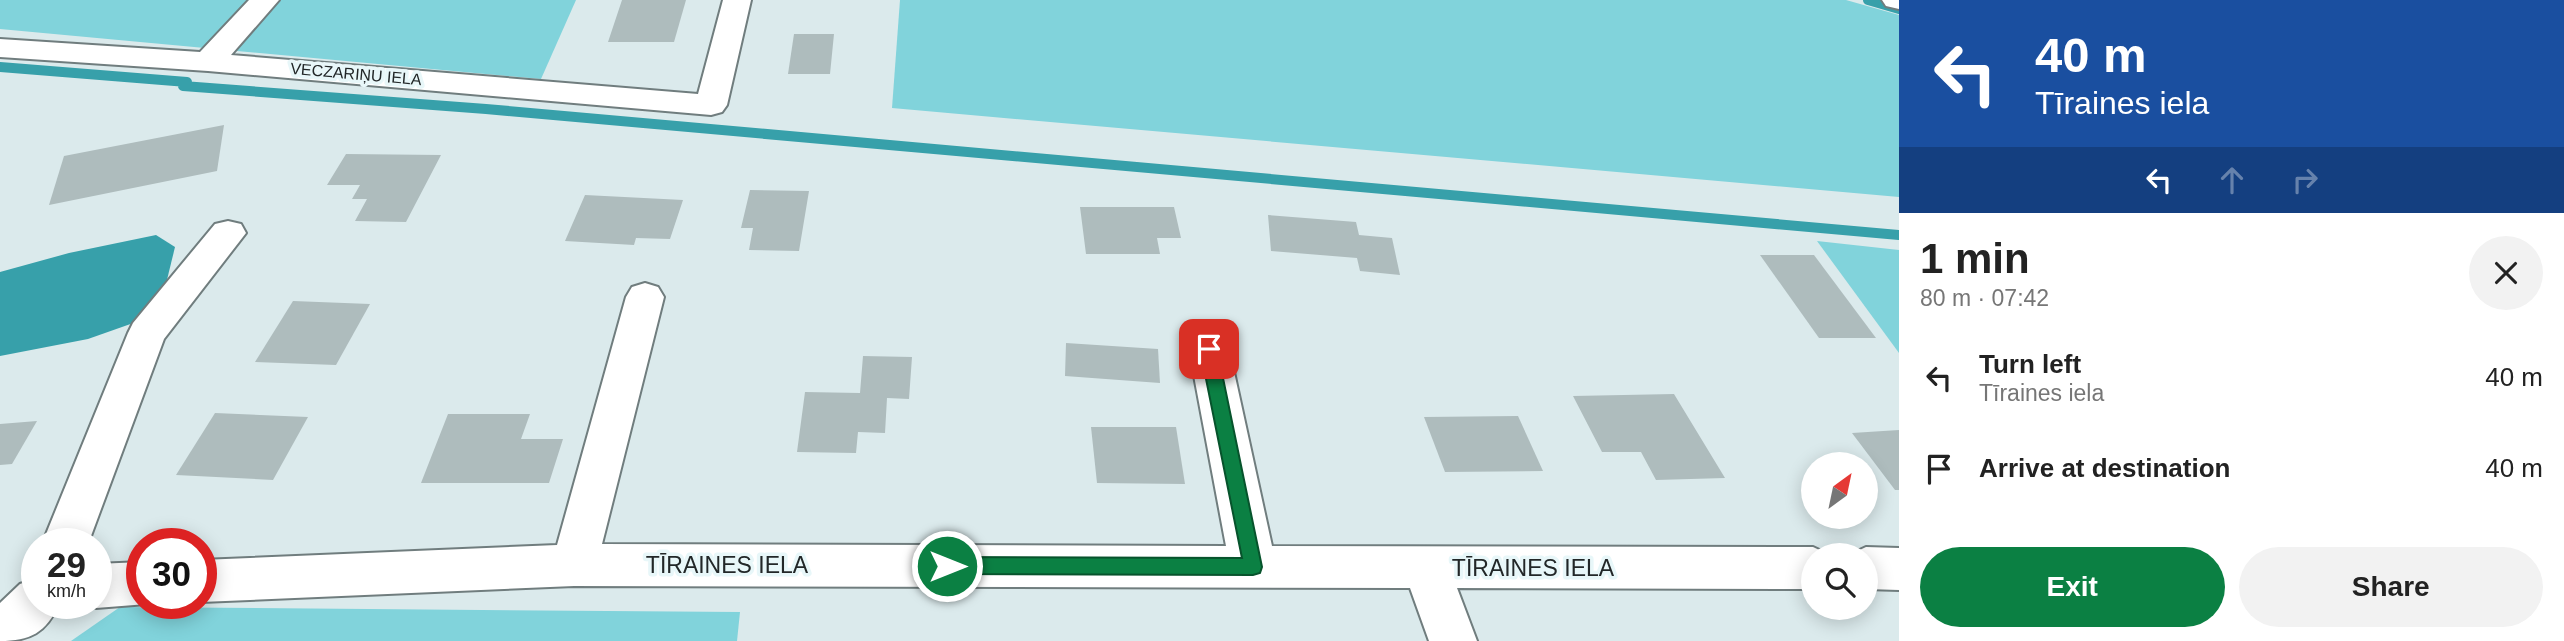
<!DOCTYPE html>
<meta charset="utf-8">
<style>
:root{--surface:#fff;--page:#f2f2f2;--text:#222;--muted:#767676;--accent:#0b8043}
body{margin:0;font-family:Arial,sans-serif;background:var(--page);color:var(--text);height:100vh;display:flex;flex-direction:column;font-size:26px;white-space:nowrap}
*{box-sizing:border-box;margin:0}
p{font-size:23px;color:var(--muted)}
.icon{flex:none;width:38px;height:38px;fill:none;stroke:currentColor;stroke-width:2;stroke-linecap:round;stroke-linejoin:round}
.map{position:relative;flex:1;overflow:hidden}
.details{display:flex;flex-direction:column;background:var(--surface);width:665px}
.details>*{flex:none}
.top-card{background:#1a4fa0;color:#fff;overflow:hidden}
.needle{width:46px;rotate:33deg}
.fabs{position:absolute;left:1801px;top:452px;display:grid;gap:14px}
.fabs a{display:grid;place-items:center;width:77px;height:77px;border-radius:50%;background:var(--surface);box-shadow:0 4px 18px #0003;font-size:35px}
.speed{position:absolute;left:21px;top:528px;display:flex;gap:14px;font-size:35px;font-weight:700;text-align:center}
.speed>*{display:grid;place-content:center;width:91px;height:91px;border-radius:50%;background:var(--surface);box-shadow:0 4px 18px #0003;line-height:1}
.speed small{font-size:18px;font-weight:400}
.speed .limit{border:10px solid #d22;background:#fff;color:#111}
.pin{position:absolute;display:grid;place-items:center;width:60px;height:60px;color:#fff;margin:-30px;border-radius:14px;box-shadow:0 4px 10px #0006}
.me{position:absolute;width:77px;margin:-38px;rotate:90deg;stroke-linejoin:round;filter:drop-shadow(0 0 5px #0008)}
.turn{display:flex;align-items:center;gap:24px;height:147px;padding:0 21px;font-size:32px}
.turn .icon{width:91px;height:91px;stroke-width:2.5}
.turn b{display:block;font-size:49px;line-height:60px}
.lanes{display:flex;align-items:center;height:66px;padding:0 21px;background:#0003;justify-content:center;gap:35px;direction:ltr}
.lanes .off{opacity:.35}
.round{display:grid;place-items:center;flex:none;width:74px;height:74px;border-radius:37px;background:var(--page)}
.summary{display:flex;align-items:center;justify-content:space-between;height:119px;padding:0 21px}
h1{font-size:42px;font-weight:600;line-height:52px}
.action{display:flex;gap:14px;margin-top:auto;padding:14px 21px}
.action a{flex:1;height:80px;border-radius:42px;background:var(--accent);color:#fff;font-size:28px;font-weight:600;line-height:80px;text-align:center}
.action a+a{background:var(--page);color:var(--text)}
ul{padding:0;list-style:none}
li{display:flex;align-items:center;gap:21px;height:91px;padding:0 21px}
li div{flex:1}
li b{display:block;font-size:26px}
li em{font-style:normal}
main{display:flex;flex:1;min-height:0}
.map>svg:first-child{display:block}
.green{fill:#81d3db}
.water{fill:#37a0aa}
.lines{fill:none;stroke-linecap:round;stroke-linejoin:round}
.stream{stroke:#37a0aa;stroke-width:10}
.building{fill:#aebcbd}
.minor-casing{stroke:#707d7e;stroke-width:4}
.minor{fill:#fff;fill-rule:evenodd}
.route{fill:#0b8043;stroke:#07532c;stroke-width:2}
.labels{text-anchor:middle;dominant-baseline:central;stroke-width:7;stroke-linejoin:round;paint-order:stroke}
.far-street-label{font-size:16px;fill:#222728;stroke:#e8f7f9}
.near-street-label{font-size:23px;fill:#222728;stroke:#e8f7f9}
</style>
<main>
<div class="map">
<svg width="1899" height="641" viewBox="0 0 1899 641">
<rect width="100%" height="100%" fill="#dbeaec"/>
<g class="green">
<path d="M0,0H576L541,79L0,29Z"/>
<path d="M900,0H1846L1899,15V197L892,108Z"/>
<path d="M1817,241L1899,250V353Z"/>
<path d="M120,607L740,612L737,641H71Z"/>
</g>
<path class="water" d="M156,235L175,247L165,288L139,321L88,339L0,356V272L69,253Z"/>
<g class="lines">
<g class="stream">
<path d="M1868,0L1899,9"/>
<path d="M0,67L187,82L183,86L486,109L1899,235"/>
</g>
</g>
<g class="building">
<path d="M622,0H686L674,42H608Z"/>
<path d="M794,34H834L830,74H788Z"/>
<path d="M224,125L217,171L49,205L64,156Z"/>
<path d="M346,154L441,155L406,222L355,221L367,199H352L360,185H327Z"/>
<path d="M750,190L809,191L799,251L749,250L753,228H741Z"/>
<path d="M585,195L683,200L670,239L636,238L634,245L565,241Z"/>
<path d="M1080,207H1174L1181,238H1157L1160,254H1086Z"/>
<path d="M1268,215L1356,222L1359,235L1392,238L1400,275L1360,271L1357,258L1271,251Z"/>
<path d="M1760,255H1814L1876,338H1819Z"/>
<path d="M293,301L370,304L336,365L255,362Z"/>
<path d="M1066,343L1158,349L1160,383L1065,376Z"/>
<path d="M863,356L912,357L909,399L887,398L885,433L858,432L856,453L797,452L805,392L860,393Z"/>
<path d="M1674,394L1725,478L1656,480L1641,452H1602L1573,396Z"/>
<path d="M215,413L308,417L273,480L176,475Z"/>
<path d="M448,414H530L521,439H563L549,483H421Z"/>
<path d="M1518,416L1543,471L1445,472L1424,417Z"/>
<path d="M37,421L12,464L0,465V424Z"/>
<path d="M1091,427H1176L1185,484L1097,483Z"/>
<path d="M1899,430V490H1895L1852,433Z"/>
</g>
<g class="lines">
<defs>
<g id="minor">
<path d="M249,0H279L231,55L698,94L723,0H751L727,105L722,112L711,115L208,71L0,57V39L200,52Z"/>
<path d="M1882,0H1899V9L1886,6Z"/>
<path d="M228,221L241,224L246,233L164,339L88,544H42L128,333L133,323L215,224Z"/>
<path d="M645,283L658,287L664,297L602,544L1226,546L1189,349L1195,338L1209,334L1223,338L1229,349L1272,546L1813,547L1830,555H1813V589L1457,588L1477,641H1429L1410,588L574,586L201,602V560L557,545L626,297L632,287Z"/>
<path d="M1866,547L1899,548V590L1866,589V555H1849Z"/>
<path d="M142,562V604H147L96,608L86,604H96V564Z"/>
<path d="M37,578V604H59C46,633 30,641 0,641V603L20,584Z"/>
</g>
</defs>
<use href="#minor" class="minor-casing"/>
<use href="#minor" class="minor"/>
</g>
<path class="route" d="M1209,343L1217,349L1262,567L1260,573L1253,575L947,574L940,572L937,566L940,560L947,557L1242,558L1200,349Z"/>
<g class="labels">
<g class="far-street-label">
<text transform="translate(356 74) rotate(5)">VECZARIŅU IELA</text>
</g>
<g class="near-street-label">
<text x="727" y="565">TĪRAINES IELA</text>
<text x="1533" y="568">TĪRAINES IELA</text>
</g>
</g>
</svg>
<div class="fabs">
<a><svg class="needle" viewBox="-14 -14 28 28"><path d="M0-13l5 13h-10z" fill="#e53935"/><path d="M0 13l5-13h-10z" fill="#767676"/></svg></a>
<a><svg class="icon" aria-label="search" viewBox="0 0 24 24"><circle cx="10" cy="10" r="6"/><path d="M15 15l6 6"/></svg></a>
</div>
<div class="speed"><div>29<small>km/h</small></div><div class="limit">30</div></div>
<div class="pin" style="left:1209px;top:349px;background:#d93025"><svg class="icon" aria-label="arrive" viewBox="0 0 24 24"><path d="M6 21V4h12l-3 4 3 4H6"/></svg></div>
<svg class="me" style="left:947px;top:566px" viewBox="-20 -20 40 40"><circle r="17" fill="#0b8043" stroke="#fff" stroke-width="3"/><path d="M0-11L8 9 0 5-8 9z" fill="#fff"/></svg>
</div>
<section class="details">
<div class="top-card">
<div class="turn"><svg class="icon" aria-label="left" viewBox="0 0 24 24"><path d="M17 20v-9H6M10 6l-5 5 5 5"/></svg><div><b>40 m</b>Tīraines iela</div></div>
<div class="lanes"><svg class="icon" aria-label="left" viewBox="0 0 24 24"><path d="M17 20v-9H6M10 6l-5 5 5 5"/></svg><svg class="icon off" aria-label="ahead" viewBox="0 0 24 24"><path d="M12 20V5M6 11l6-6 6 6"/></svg><svg class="icon off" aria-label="right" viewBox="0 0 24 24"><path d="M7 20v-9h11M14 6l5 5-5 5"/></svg></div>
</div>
<div class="summary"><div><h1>1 min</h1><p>80 m · 07:42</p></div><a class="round"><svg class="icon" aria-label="close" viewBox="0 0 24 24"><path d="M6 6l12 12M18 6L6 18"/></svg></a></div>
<ul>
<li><svg class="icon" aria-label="left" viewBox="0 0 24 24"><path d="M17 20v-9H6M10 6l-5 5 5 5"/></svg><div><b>Turn left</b><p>Tīraines iela</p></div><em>40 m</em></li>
<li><svg class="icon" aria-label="arrive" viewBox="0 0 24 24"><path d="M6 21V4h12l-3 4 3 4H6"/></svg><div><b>Arrive at destination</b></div><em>40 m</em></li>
</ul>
<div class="action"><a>Exit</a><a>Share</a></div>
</section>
</main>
